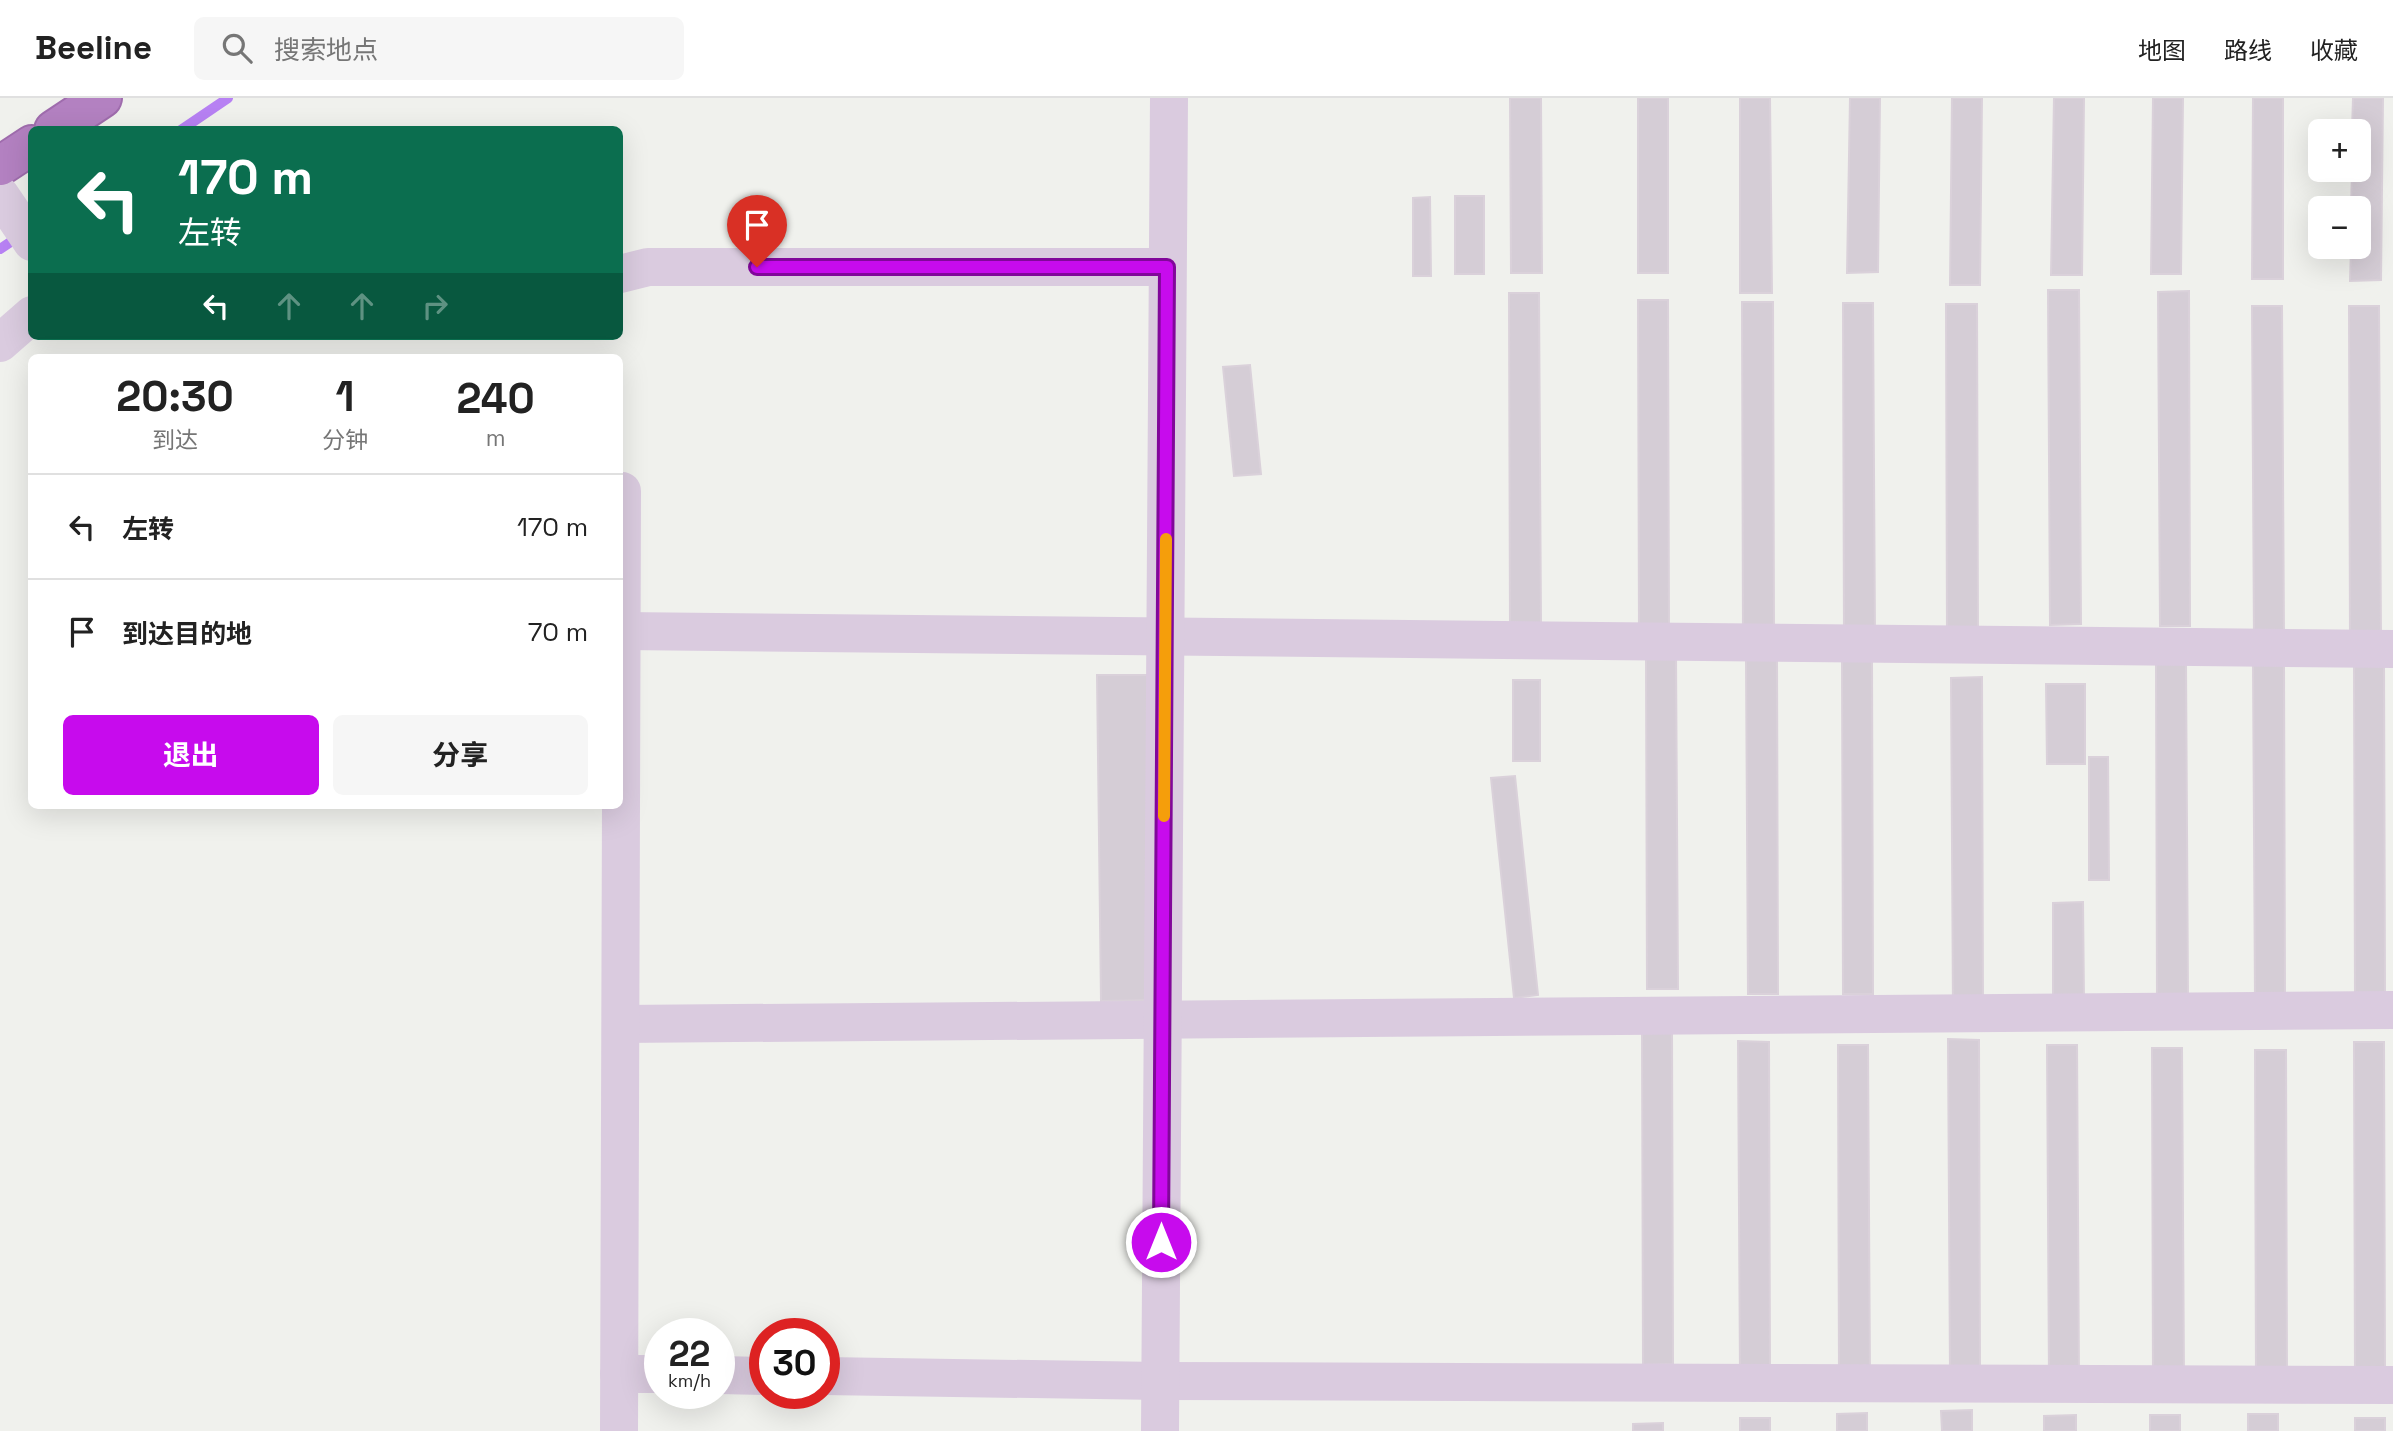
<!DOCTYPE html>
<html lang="zh">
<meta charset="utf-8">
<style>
:root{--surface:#fff;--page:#f6f6f6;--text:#222;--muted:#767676;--line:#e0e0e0;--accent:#c70bed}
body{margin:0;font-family:"Space Grotesk","Noto Sans SC",sans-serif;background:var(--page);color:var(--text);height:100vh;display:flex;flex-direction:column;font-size:26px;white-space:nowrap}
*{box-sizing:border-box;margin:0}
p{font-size:23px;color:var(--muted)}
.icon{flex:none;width:38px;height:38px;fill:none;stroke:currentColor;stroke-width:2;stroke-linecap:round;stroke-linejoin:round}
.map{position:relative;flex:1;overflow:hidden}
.sheet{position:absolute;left:28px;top:256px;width:595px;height:455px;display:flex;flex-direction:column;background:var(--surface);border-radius:10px;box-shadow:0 7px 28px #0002}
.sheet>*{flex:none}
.guide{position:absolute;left:28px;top:28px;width:595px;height:214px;border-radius:10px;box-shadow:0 7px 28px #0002;background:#0b6e4f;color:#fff;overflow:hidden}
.buttons{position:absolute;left:2308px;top:21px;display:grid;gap:14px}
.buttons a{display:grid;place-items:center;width:63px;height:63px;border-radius:10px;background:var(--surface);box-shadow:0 7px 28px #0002;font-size:35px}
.speed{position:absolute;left:644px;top:1220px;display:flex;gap:14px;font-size:35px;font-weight:700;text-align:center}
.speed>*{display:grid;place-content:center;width:91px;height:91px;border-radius:50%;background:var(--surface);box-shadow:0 7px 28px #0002;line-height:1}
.speed small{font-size:18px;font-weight:400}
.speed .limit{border:10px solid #d22;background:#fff;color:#111}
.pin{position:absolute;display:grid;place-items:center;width:60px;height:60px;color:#fff;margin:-72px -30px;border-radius:50% 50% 50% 0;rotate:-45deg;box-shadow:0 0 7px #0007}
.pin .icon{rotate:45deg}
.me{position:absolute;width:77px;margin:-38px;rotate:0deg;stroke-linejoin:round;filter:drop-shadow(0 0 5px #0008)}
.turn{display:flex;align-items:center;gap:24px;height:147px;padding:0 35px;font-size:32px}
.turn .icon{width:91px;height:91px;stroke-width:2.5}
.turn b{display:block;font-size:49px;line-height:60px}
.lanes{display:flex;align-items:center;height:66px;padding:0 35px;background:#0003;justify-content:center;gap:35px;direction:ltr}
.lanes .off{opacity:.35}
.eta{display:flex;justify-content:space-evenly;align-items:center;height:119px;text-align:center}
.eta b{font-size:42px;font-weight:700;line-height:49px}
.button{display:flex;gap:14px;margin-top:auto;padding:14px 35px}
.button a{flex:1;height:80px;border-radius:10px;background:var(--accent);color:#fff;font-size:28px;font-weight:700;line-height:80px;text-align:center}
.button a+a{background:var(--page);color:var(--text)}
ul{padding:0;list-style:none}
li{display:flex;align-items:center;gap:21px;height:105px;padding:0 35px;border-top:2px solid var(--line)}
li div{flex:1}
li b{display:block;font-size:26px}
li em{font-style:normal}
header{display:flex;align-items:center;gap:42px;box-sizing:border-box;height:98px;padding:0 35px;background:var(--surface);border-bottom:2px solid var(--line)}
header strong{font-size:33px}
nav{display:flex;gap:38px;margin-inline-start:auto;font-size:24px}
.search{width:490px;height:63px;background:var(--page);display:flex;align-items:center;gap:18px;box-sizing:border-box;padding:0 24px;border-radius:10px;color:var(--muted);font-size:26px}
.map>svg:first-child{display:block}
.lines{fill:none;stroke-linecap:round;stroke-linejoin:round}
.stream{stroke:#b781f3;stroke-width:10}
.building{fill:#d5cdd6;stroke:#dad1da;stroke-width:2}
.highway-casing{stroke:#9f6cad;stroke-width:42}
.minor{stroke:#dacbdf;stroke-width:38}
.highway{stroke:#b381c1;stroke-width:38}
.route-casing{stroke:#81079a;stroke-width:18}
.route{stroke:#c70bed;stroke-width:12}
.slow{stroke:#f59e0b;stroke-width:12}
</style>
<header>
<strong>Beeline</strong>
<div class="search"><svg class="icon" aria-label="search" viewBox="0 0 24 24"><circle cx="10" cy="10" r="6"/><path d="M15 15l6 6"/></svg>搜索地点</div>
<nav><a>地图</a><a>路线</a><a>收藏</a></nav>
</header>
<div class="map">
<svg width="2393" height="1333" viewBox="0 0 2393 1333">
<rect width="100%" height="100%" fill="#f0f1ed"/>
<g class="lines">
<g class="stream">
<path d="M181,32L228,0"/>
<path d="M0,151L21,137"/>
</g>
</g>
<g class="building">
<path d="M1510,0H1541L1542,175H1511Z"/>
<rect x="1638" y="0" width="30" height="175"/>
<path d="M1740,0H1770L1772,195H1740Z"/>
<path d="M1850,0H1880L1878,174L1847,175Z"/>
<path d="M1952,0H1982L1980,187H1950Z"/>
<path d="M2054,0H2084L2082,177H2051Z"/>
<path d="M2153,0H2183L2181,176H2151Z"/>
<path d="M2253,0H2283V181H2252Z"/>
<path d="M2353,0H2383L2381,182L2350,183L2351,149H2359V110H2351L2352,72H2359V33H2352Z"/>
<rect x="1455" y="98" width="29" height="78"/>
<path d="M1430,99L1431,178H1413V100Z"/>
<path d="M2048,192H2079L2081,526L2050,527Z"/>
<path d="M2189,193L2190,528H2160L2158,194Z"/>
<path d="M1509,195H1539L1541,529H1510Z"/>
<path d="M1638,202H1668L1669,536L1639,537Z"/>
<path d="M1742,204H1773L1774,539H1743Z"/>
<path d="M1843,205H1873L1875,539H1844Z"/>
<path d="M1946,206H1977L1978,540H1947Z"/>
<path d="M2252,208H2282L2284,542L2254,543Z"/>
<path d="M2349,208H2379L2381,542L2350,543Z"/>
<path d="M1250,267L1261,376L1234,378L1223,269Z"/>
<path d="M1646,557H1676L1678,891H1647Z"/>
<path d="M1777,561L1778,896H1748L1746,562Z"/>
<path d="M1842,562H1872L1873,896H1843Z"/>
<path d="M2156,565H2186L2188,899H2157Z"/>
<path d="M2253,565L2284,566L2285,900H2255Z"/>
<path d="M2384,565L2385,900H2355L2354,566Z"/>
<path d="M1097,577H1148L1152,902L1101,903Z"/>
<path d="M1982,579L1983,914H1953L1951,580Z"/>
<rect x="1513" y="582" width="27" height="81"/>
<path d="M2046,586H2085V666H2047Z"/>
<path d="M2089,659H2108L2109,782H2089Z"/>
<path d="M1515,678L1538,897L1514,900L1491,680Z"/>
<path d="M2083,804L2084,904L2053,905V805Z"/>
<path d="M1642,932L1672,933L1673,1266L1643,1267Z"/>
<path d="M1948,941L1979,942L1980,1275L1950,1276Z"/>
<path d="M1738,943L1769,944L1770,1278H1740Z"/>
<path d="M2354,944H2384L2385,1278L2355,1279Z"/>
<path d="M1838,947H1868L1870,1281H1839Z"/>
<path d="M2047,947H2077L2079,1281L2049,1282Z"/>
<path d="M2152,950H2182L2184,1284H2153Z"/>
<path d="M2255,952H2286L2287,1286H2256Z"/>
<path d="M1972,1312V1333H1942L1941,1313Z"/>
<path d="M1867,1315V1333H1837V1316Z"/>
<rect x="2248" y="1316" width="30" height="17"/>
<path d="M2076,1317V1333H2044V1318Z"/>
<rect x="2150" y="1317" width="30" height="16"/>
<rect x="1740" y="1320" width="30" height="13"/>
<rect x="2355" y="1320" width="30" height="13"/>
<path d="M1663,1325V1333H1633V1326Z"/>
</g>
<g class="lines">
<defs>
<g id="highway">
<path d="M54,32L102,0"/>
<path d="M0,68L32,47"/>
</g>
</defs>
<use href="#highway" class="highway-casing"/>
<g class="minor">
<path d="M0,97L32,144"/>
<path d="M620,176L648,169H1167"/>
<path d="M0,245L32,217"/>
<path d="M623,533L2393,551"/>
<path d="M621,926L2393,912"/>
<path d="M619,1276H660"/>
<path d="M719,1277L765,1278"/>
<path d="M824,1278L1160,1283L2393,1287"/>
<path d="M619,1333L622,393"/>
<path d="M1160,1333L1169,0"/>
</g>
<use href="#highway" class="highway"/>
</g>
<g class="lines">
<defs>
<path id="route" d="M757,169H1167L1161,1144"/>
</defs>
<use href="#route" class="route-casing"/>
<use href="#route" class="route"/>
<path class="slow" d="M1164,718L1166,441"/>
</g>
</svg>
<div class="buttons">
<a>+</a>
<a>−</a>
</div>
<div class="speed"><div>22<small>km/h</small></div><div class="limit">30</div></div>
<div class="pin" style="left:757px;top:169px;background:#d93025"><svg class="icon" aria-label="arrive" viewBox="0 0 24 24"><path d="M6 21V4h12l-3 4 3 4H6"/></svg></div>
<svg class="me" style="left:1161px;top:1144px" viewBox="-20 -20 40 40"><circle r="17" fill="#c70bed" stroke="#fff" stroke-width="3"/><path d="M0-11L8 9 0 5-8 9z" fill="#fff"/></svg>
<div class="guide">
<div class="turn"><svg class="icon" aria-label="left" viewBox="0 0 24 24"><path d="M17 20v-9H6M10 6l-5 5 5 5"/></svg><div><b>170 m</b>左转</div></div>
<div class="lanes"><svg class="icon" aria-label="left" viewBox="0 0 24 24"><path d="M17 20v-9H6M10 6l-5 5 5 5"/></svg><svg class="icon off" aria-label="ahead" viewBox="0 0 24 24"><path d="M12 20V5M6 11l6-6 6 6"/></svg><svg class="icon off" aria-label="ahead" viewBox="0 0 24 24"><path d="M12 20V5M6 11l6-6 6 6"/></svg><svg class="icon off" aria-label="right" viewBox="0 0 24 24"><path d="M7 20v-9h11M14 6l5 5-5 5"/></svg></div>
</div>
<section class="sheet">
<div class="eta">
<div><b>20:30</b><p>到达</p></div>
<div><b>1</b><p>分钟</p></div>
<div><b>240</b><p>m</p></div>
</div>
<ul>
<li><svg class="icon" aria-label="left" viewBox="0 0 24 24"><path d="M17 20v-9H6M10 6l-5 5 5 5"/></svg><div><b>左转</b></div><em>170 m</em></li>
<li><svg class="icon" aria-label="arrive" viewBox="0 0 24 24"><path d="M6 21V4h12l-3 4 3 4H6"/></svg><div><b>到达目的地</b></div><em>70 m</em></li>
</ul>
<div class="button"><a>退出</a><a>分享</a></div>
</section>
</div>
